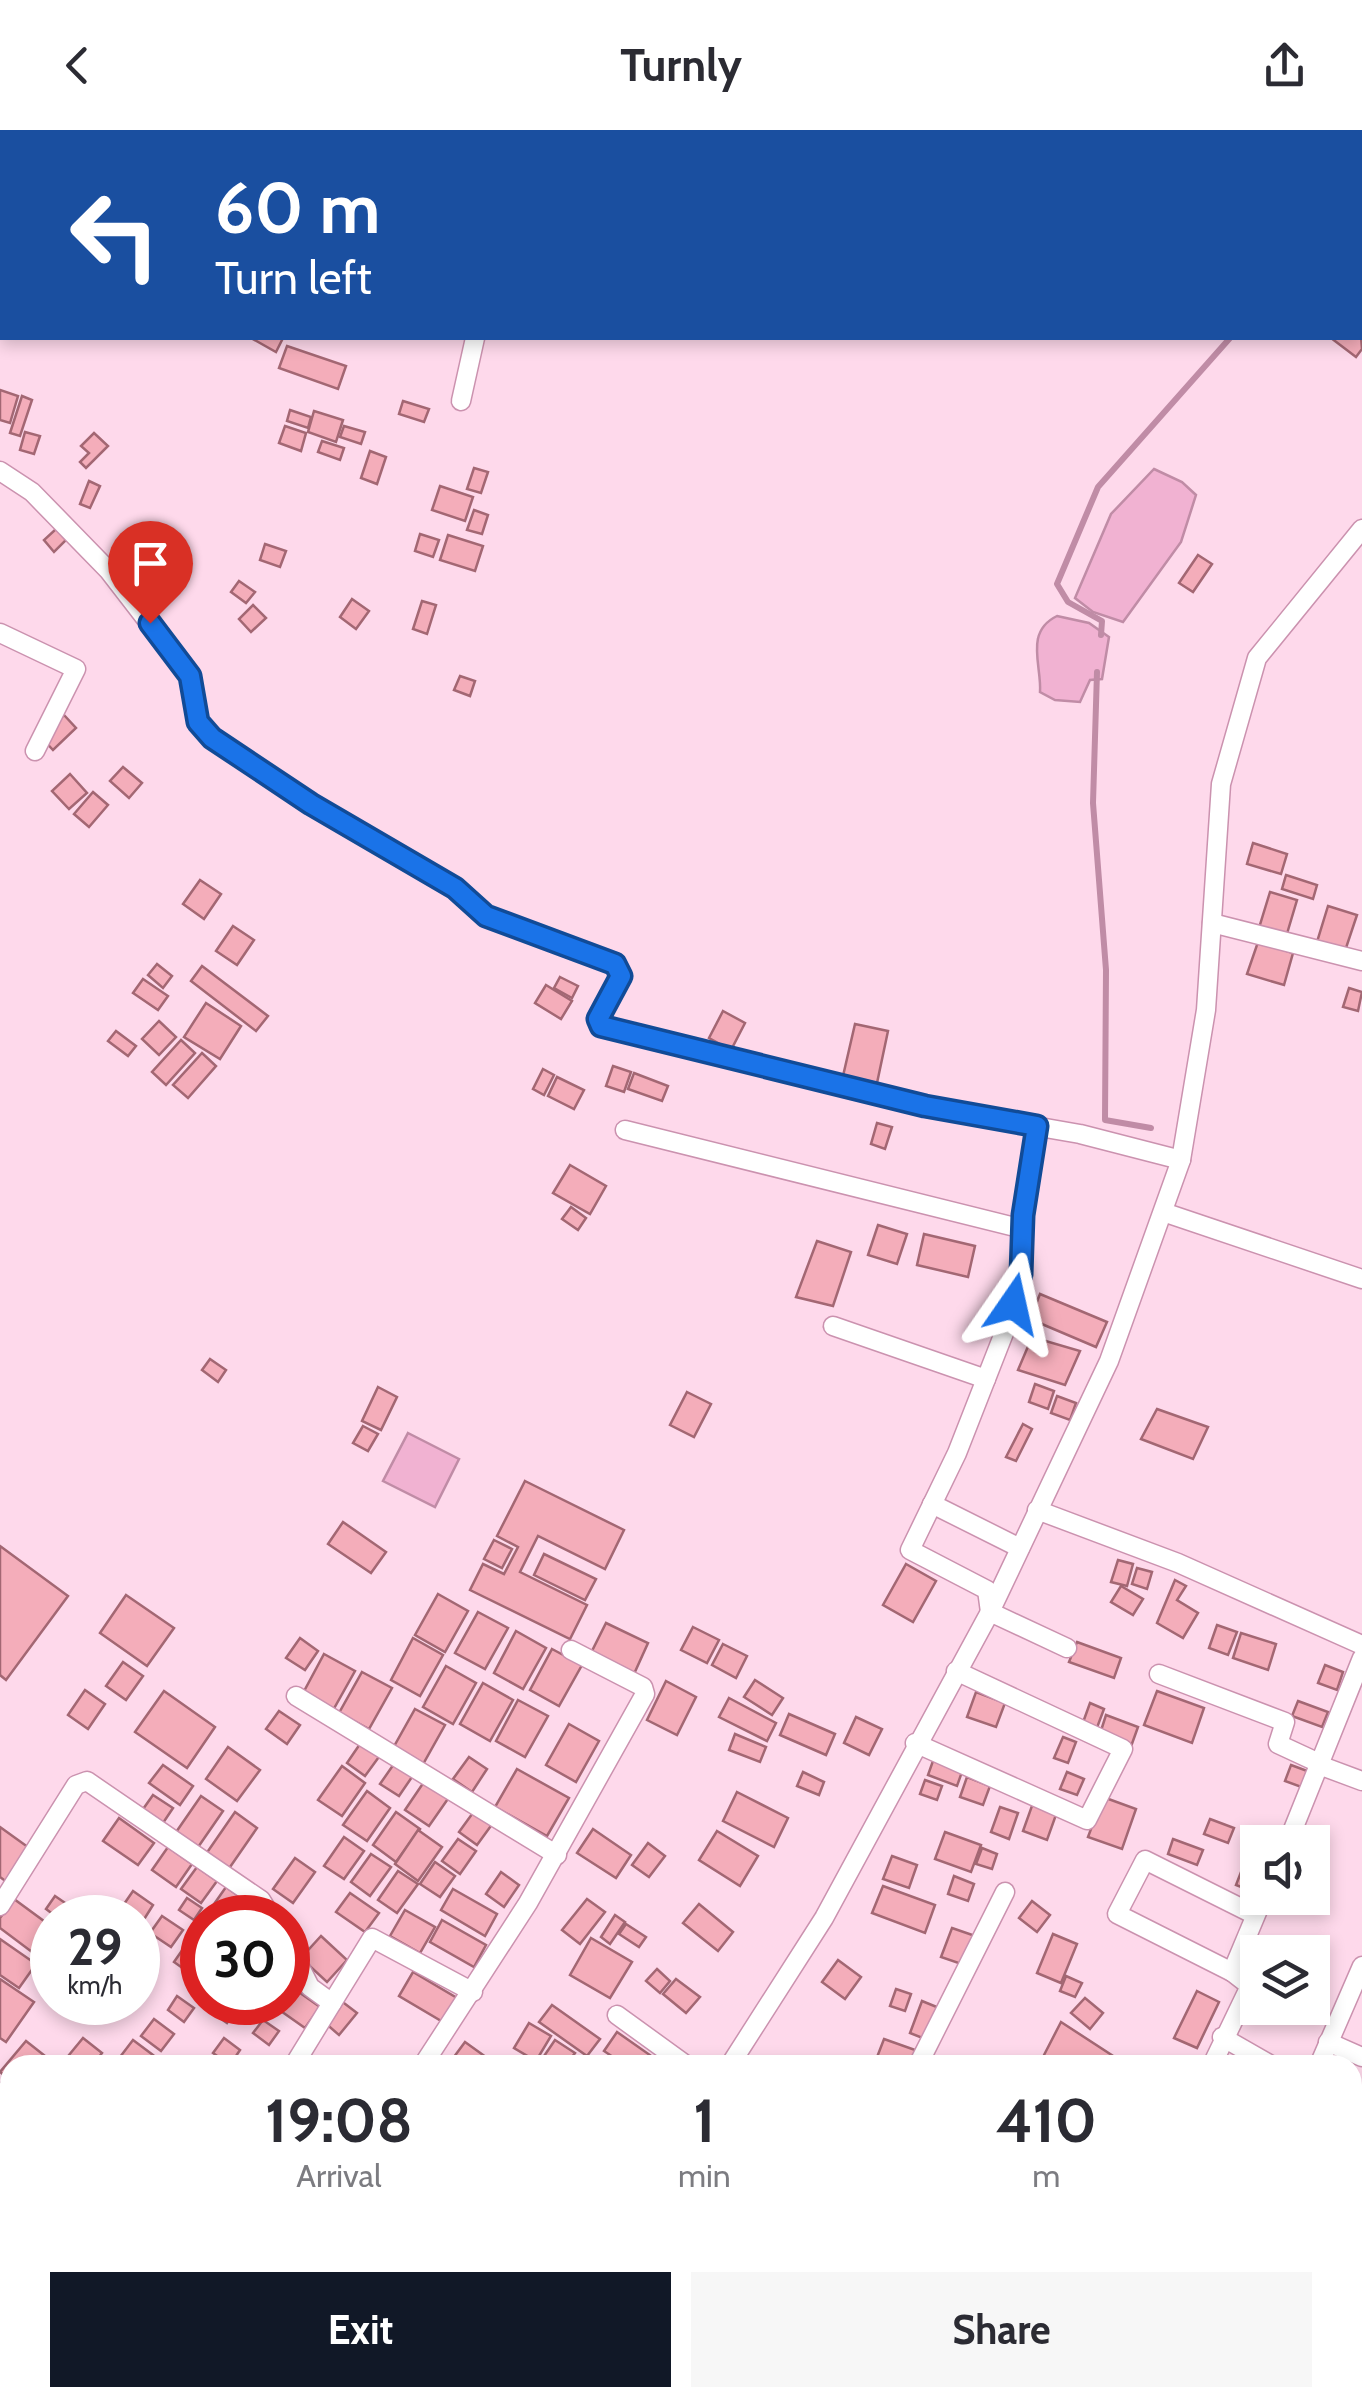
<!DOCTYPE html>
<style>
:root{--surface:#fff;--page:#f7f7f7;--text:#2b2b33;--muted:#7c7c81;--accent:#111827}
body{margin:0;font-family:Cabin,sans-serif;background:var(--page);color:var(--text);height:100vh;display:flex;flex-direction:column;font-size:38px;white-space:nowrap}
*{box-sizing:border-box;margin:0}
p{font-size:32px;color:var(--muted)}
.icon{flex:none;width:55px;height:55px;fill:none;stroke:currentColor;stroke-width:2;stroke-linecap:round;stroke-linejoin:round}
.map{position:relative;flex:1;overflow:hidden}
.drawer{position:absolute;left:0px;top:1925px;width:1362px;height:352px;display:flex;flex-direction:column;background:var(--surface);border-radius:30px 30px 0 0;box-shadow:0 5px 15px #0003}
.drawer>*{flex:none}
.top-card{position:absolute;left:0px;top:0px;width:1362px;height:210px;box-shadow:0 5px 15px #0003;background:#1a4fa0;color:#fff;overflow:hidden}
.fabs{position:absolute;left:1240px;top:1695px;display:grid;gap:20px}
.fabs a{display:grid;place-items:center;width:90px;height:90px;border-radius:0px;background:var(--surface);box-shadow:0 5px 15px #0003;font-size:50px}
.speed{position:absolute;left:30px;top:1765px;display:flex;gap:20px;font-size:50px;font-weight:700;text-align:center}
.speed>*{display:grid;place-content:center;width:130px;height:130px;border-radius:50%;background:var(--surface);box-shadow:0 5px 15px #0003;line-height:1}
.speed small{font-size:25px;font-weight:400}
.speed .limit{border:15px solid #d22;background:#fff;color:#111}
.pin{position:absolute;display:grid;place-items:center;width:85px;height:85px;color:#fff;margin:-102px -42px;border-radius:50% 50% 50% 0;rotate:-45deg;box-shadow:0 0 10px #0007}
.pin .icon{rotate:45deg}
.me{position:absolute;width:110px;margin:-55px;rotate:11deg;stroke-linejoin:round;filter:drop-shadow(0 0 8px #0008)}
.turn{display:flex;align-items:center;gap:35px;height:210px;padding:0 50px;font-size:45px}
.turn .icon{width:130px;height:130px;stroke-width:2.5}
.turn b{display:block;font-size:70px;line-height:85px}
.eta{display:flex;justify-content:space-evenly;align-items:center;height:170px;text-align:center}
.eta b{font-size:60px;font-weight:800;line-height:70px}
.primary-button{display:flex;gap:20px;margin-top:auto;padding:20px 50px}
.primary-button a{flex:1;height:115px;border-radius:0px;background:var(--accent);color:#fff;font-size:40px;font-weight:800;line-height:115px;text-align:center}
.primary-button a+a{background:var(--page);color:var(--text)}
header{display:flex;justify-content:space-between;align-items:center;height:130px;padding:0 50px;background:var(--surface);font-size:45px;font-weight:800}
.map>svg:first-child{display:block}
.water{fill:#f1b2d2;stroke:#c08ca6;stroke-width:2.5}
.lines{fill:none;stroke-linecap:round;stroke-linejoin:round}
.stream{stroke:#c08ca6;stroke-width:6}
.building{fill:#f4adba;stroke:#a36773;stroke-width:2.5}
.minor-casing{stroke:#cb92af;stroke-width:21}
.minor{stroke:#fff;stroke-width:18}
.route-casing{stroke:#114b97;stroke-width:25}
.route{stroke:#1a73e8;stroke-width:18}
</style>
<header><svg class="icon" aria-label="back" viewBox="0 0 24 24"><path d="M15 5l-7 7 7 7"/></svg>Turnly<svg class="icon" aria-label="share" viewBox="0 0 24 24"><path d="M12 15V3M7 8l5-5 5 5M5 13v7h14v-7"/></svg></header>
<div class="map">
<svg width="1362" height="2277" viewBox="0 0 1362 2277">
<rect width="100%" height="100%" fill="#fed9eb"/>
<g class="water">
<path d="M1154,339L1182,352L1196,365L1181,412L1123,492L1093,482L1075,468L1111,384Z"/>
<path d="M1057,486L1089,493L1109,507L1102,549L1090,550L1080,572L1055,570L1040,562C1042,536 1024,502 1057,486Z"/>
<path d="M408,1303L459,1329L435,1377L383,1351Z"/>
</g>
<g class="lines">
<g class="stream">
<path d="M1360,104L1362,103"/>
<path d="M1101,505L1102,491L1068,472L1057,454L1098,357L1230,208"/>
<path d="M1097,542L1093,673L1106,840L1105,990L1151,998"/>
</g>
</g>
<g class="building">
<path d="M1360,194L1362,219L1356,227L1331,208H1360Z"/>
<path d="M251,208H283L276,222Z"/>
<path d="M287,216L346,236L338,259L279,238Z"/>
<path d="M0,260L18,266L10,293L0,290Z"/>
<path d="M22,266L32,270L20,306L10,303Z"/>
<path d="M403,271L429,279L424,292L399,284Z"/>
<path d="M290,280L311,287L308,298L287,291Z"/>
<path d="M314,281L343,290L336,312L308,302Z"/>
<path d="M285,296L306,303L301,321L279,313Z"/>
<path d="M344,296L365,302L361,314L340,307Z"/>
<path d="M25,302L40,306L34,324L20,320Z"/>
<path d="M94,303L108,316L86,338L80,332L89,323L81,316Z"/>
<path d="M322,311L344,318L340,330L318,322Z"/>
<path d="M370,321L386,327L377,354L361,348Z"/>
<path d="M474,338L488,342L481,363L467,359Z"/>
<path d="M89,351L100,356L90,378L80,374Z"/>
<path d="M440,356L473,367L465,391L432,380Z"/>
<path d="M474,380L488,385L482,404L467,400Z"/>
<path d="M56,399L66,410L54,422L44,410Z"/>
<path d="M420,404L439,410L433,427L415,421Z"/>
<path d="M448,405L483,416L475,441L440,430Z"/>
<path d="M265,414L286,421L280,437L260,430Z"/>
<path d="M1198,425L1212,434L1193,462L1179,453Z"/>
<path d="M239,451L255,462L246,473L231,462Z"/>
<path d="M352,469L369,481L356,499L340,487Z"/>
<path d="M422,471L436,475L427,504L413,499Z"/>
<path d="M253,475L266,488L251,502L239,489Z"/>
<path d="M460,546L475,551L470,566L454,560Z"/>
<path d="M64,585L76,598L53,620L41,607Z"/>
<path d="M123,637L142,653L129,668L110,651Z"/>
<path d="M70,644L87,663L69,679L52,661Z"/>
<path d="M93,662L108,675L89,697L74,684Z"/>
<path d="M1253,713L1287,724L1281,744L1247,734Z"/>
<path d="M1286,745L1317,755L1313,769L1282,759Z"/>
<path d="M200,750L221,764L204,789L183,774Z"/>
<path d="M1270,762L1297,770L1286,807L1259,798Z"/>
<path d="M1328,776L1357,785L1345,821L1317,812Z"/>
<path d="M233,796L254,810L237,835L216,821Z"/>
<path d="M1258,812L1293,823L1284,855L1247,844Z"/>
<path d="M157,834L172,846L163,858L148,845Z"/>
<path d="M202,836L268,886L256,901L191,851Z"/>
<path d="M560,847L578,856L572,868L554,858Z"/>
<path d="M143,849L168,866L158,880L133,863Z"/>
<path d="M546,855L572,871L561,889L535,873Z"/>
<path d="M1349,858L1362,862L1358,881L1343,877Z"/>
<path d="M206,873L241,896L220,929L184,907Z"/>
<path d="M723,881L745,893L731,920L709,908Z"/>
<path d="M159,891L176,907L159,925L142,909Z"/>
<path d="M855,894L888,901L877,953L843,946Z"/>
<path d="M116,901L136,916L128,926L108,911Z"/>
<path d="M181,910L195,923L166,955L152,942Z"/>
<path d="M202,923L216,936L188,968L173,955Z"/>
<path d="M613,936L631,942L624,962L606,956Z"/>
<path d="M543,939L554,945L544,965L533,959Z"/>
<path d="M634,943L668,956L662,971L628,959Z"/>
<path d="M557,947L584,960L574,979L548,966Z"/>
<path d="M877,993L892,997L885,1019L871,1014Z"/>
<path d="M570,1035L606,1056L590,1084L553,1063Z"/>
<path d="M571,1077L586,1088L578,1100L562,1089Z"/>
<path d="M878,1095L907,1104L897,1134L868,1125Z"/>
<path d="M924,1104L975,1116L968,1147L917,1135Z"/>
<path d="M817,1111L851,1122L833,1176L796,1167Z"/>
<path d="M1040,1164L1107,1192L1096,1217L1030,1189Z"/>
<path d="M1032,1207L1080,1221L1065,1255L1018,1240Z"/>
<path d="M210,1229L226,1240L218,1252L202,1240Z"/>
<path d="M1035,1254L1054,1261L1048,1279L1029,1272Z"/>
<path d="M378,1257L397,1267L381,1300L362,1291Z"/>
<path d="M687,1262L711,1274L694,1307L670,1295Z"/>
<path d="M1057,1266L1076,1273L1070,1290L1051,1283Z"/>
<path d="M1157,1279L1208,1297L1193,1329L1141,1309Z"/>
<path d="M1023,1294L1032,1299L1016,1331L1006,1327Z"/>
<path d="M363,1296L378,1304L368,1321L353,1313Z"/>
<path d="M525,1351L624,1400L605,1439L538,1406L520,1442L587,1475L570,1509L470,1460L483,1434L504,1444L518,1417L497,1406Z"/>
<path d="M343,1392L386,1422L371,1443L328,1414Z"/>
<path d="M494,1410L512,1419L502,1438L484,1429Z"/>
<path d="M0,1416L68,1466L6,1550L0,1545Z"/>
<path d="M544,1424L596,1449L585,1470L534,1445Z"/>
<path d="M1118,1430L1133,1434L1127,1456L1111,1452Z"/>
<path d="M906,1434L936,1451L913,1492L883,1475Z"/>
<path d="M1137,1438L1152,1442L1147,1459L1132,1454Z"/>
<path d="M1175,1450L1186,1456L1177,1470L1198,1483L1183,1508L1157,1493Z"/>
<path d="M1121,1456L1143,1469L1133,1485L1111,1472Z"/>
<path d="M438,1464L468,1481L445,1522L415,1505Z"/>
<path d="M126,1465L174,1498L147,1536L100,1503Z"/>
<path d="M478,1482L508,1498L485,1539L455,1523Z"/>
<path d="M606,1493L648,1513L634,1544L591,1523Z"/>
<path d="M1217,1495L1237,1502L1228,1525L1209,1518Z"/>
<path d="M693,1497L719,1510L707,1533L681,1520Z"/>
<path d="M516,1501L546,1518L523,1559L494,1543Z"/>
<path d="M1241,1503L1276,1514L1268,1540L1233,1528Z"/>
<path d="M300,1508L318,1521L305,1540L286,1528Z"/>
<path d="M413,1508L443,1525L420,1566L391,1550Z"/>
<path d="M1077,1512L1121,1528L1114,1548L1069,1532Z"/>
<path d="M723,1514L747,1526L736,1548L712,1535Z"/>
<path d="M552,1519L582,1535L559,1576L530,1560Z"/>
<path d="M324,1524L355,1541L332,1582L302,1565Z"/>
<path d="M123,1532L143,1546L126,1570L106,1556Z"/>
<path d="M1325,1535L1343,1542L1337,1560L1318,1553Z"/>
<path d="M446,1536L476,1553L453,1594L423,1577Z"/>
<path d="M362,1542L392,1558L369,1599L339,1583Z"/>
<path d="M755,1550L783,1568L772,1585L744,1567Z"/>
<path d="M666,1551L696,1567L677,1605L647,1590Z"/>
<path d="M483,1553L513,1570L490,1611L460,1594Z"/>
<path d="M85,1560L105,1574L88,1599L68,1585Z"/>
<path d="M164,1561L215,1597L187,1638L135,1602Z"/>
<path d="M1157,1561L1204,1578L1192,1613L1144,1595Z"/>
<path d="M976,1562L1005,1573L996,1597L967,1587Z"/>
<path d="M729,1568L776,1593L767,1611L719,1587Z"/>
<path d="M518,1570L548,1586L525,1627L496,1611Z"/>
<path d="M1298,1571L1328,1582L1322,1597L1292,1586Z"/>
<path d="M1090,1573L1104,1579L1095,1603L1081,1598Z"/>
<path d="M415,1579L445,1595L422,1636L392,1620Z"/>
<path d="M279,1581L300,1595L287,1614L266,1599Z"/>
<path d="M789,1584L835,1604L826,1625L780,1605Z"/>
<path d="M1106,1585L1138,1597L1129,1622L1098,1610Z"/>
<path d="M856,1587L882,1599L869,1625L844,1613Z"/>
<path d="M569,1594L599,1611L576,1652L546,1635Z"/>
<path d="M735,1604L766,1617L760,1632L729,1620Z"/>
<path d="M1063,1607L1076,1612L1068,1633L1054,1628Z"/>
<path d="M362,1611L381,1624L365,1646L347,1633Z"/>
<path d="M228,1617L260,1640L237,1671L206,1649Z"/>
<path d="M469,1627L487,1639L472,1662L453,1649Z"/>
<path d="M934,1628L963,1639L957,1656L928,1645Z"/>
<path d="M396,1631L414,1644L399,1666L380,1654Z"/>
<path d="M163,1635L193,1656L180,1675L149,1653Z"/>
<path d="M1291,1635L1310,1642L1304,1658L1285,1651Z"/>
<path d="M342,1636L365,1653L342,1686L318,1670Z"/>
<path d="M517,1639L569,1668L547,1706L495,1677Z"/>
<path d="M803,1642L824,1652L819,1665L797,1656Z"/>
<path d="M1067,1642L1084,1649L1077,1665L1060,1659Z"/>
<path d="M428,1646L452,1663L429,1696L405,1680Z"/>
<path d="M967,1647L990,1656L983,1675L960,1667Z"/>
<path d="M925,1650L942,1656L937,1670L920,1664Z"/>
<path d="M367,1661L390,1678L367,1711L343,1695Z"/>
<path d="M737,1662L788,1688L774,1717L723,1691Z"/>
<path d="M153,1665L173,1678L161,1696L141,1682Z"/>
<path d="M201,1666L223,1681L194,1723L172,1708Z"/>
<path d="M1103,1667L1136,1679L1122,1719L1088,1707Z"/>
<path d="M1033,1673L1057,1682L1047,1710L1023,1701Z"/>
<path d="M1000,1677L1018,1683L1009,1709L991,1702Z"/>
<path d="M475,1680L493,1693L477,1715L459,1702Z"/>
<path d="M235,1682L257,1698L228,1740L206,1724Z"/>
<path d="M396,1682L420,1699L396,1732L373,1715Z"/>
<path d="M119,1688L154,1713L138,1735L103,1711Z"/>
<path d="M1210,1689L1234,1698L1228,1713L1204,1704Z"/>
<path d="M0,1697L32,1720L8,1753L0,1747Z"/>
<path d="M593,1699L631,1725L616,1748L577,1723Z"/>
<path d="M418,1700L442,1717L418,1751L395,1734Z"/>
<path d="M717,1701L758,1726L740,1756L699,1730Z"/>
<path d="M945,1702L981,1715L971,1742L935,1729Z"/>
<path d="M344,1707L364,1721L344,1749L324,1736Z"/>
<path d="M458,1709L476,1721L460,1744L442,1731Z"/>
<path d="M1173,1709L1203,1720L1197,1735L1168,1724Z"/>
<path d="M648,1713L665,1726L649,1747L632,1735Z"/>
<path d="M168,1717L192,1734L176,1757L152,1740Z"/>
<path d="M982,1718L997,1724L992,1739L976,1734Z"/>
<path d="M371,1724L391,1737L370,1766L351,1752Z"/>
<path d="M892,1726L917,1735L909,1758L883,1749Z"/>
<path d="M295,1728L315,1742L293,1773L273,1759Z"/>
<path d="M435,1732L455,1746L440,1767L420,1754Z"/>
<path d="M197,1737L217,1751L201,1773L181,1759Z"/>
<path d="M1243,1737L1258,1743L1252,1761L1236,1755Z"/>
<path d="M398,1741L418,1754L397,1783L378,1770Z"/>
<path d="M501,1742L519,1755L504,1777L486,1764Z"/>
<path d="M954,1746L974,1754L968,1771L948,1764Z"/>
<path d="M883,1756L935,1775L925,1803L872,1783Z"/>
<path d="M226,1757L250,1774L240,1788H227L212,1777Z"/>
<path d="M453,1759L497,1784L485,1806L441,1780Z"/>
<path d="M133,1761L153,1775L143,1791L122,1777Z"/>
<path d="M350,1763L379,1783L365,1802L336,1782Z"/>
<path d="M55,1766L87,1788H58L46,1779Z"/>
<path d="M187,1768L202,1778L194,1790L179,1780Z"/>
<path d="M14,1769L52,1797V1837L0,1798V1788Z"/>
<path d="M587,1769L605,1782L580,1814L562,1800Z"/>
<path d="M1032,1771L1050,1785L1037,1802L1019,1788Z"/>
<path d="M699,1774L733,1802L718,1821L683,1793Z"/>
<path d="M405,1780L435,1797L420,1823L390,1806Z"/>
<path d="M615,1785L625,1792L610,1814L601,1807Z"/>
<path d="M162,1786L183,1800L171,1817L150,1803Z"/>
<path d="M442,1790L486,1815L474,1837L430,1812Z"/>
<path d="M626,1794L646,1807L639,1817L619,1804Z"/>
<path d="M952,1798L987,1810L976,1839L941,1827Z"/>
<path d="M1053,1804L1077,1814L1061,1853L1037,1843Z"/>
<path d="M192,1806L202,1814V1842L198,1849L174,1832Z"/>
<path d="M321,1806L347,1830L327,1852L301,1828Z"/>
<path d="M591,1808L632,1832L610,1868L570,1845Z"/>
<path d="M0,1809L36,1834L19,1858L0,1845Z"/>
<path d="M838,1830L861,1847L845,1869L822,1852Z"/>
<path d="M657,1839L670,1851L660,1863L646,1851Z"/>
<path d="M413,1842L457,1868L443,1892L399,1866Z"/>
<path d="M1066,1846L1082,1853L1075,1867L1060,1861Z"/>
<path d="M0,1849L34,1872L6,1912L0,1908Z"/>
<path d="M676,1849L700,1867L686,1883L663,1864Z"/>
<path d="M293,1858L320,1877L305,1898L278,1879L288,1872Z"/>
<path d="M896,1859L911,1864L905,1881L890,1876Z"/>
<path d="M1197,1861L1219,1872L1197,1918L1174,1908Z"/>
<path d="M177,1866L194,1878L184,1892L168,1880Z"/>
<path d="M1085,1868L1103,1883L1090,1899L1071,1883Z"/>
<path d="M340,1870L357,1883L339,1905L323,1891Z"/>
<path d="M922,1871L949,1882L938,1914L910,1903Z"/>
<path d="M217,1872L237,1879L227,1893L211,1882Z"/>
<path d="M552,1875L600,1909L587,1926L539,1892Z"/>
<path d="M154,1889L174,1904L161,1921L141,1906Z"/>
<path d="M263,1890L279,1901L269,1915L253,1903Z"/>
<path d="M1061,1892L1127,1935H1057L1043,1927Z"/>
<path d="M529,1893L551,1906L536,1931L514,1918Z"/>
<path d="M617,1902L657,1930L654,1935H625L604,1921Z"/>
<path d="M83,1908L102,1923L93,1935H82L69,1925Z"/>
<path d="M224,1908L240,1920L230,1935L213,1923Z"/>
<path d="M884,1909L918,1921L913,1935H874Z"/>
<path d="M133,1910L153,1925L145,1935H130L120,1927Z"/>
<path d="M555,1910L575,1923L566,1935L540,1932Z"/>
<path d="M26,1911L45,1926L38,1935H10V1950L0,1942Z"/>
<path d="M465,1912L497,1935H448Z"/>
<path d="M10,2022V2060L0,2053V2036Z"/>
<path d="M353,2268H399L392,2277H350L347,2274Z"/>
<path d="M541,2268H592L586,2277H555Z"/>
</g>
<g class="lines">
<defs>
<g id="minor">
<path d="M520,2V0"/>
<path d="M1131,2L1133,0"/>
<path d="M0,83L2,84"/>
<path d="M461,271L475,208"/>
<path d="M0,341L32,362L109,441L190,546L198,592L212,608L311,674L455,757L486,786L615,833L621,846L598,889L601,896L925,977L1080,1004L1181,1030"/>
<path d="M0,503L76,539L35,621"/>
<path d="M1212,793L1362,831"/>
<path d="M1037,996L1023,1085L1021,1144L1004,1203L957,1323L910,1420L987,1460L990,1482L1067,1518"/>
<path d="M625,1000L1023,1099"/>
<path d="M1166,1083L1362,1149"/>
<path d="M833,1196L986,1249"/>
<path d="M932,1374L1020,1418"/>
<path d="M1037,1380L1178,1433L1362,1515"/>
<path d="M1159,1544L1285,1592L1278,1614L1319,1633"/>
<path d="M296,1566L557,1725"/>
<path d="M915,1613L1087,1690L1123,1619L956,1541"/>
<path d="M1319,1635L1362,1651"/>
<path d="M1288,1712L1362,1528"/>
<path d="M0,1776L76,1655L87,1651L261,1770L272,1788"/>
<path d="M288,1813L310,1857L332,1873L294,1935"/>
<path d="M1232,1842L1117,1784L1145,1730L1255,1785"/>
<path d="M332,1873L372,1808L473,1862"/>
<path d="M617,1885L686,1935"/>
<path d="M1222,1907L1271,1935"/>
<path d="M1328,1912L1362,1927"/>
<path d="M423,1935L528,1773L645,1564L643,1557L571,1520"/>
<path d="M730,1935L824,1788L990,1482L1109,1231L1181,1030L1206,880L1221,654L1257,528L1362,399"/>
<path d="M918,1935L1005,1762"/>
<path d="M1212,1935L1250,1856L1232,1842L1263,1768"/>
<path d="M1319,1935L1362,1836"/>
<path d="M0,1962L10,1968"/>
<path d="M445,2268L454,2277"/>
<path d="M703,2268L718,2277"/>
<path d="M812,2268H830"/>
<path d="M844,2268L869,2277"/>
<path d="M1041,2268L1054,2277"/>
<path d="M1098,2268L1112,2277"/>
<path d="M225,2277L233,2268"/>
<path d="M500,2277L508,2268"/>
<path d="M671,2277L677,2268"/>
<path d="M776,2277L782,2268"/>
<path d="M959,2277L964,2268"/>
</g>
</defs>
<use href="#minor" class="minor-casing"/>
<use href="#minor" class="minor"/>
</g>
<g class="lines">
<defs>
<path id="route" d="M150,493L190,546L198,592L212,608L311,674L455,758L486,786L615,834L621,846L598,889L601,896L925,976L1037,996L1023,1085L1021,1144L1013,1174"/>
</defs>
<use href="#route" class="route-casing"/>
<use href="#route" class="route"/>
</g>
</svg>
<div class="fabs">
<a><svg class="icon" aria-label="sound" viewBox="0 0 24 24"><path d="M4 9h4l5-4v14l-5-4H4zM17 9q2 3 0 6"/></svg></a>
<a><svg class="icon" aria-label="layers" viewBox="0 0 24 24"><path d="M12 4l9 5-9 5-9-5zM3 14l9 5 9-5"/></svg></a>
</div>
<div class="speed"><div>29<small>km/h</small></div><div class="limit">30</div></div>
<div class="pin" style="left:150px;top:493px;background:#d93025"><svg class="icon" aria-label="arrive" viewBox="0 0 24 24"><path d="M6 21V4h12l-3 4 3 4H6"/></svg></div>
<svg class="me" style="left:1013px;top:1174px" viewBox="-20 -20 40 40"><path d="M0-17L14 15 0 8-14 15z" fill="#1a73e8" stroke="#fff" stroke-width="4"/></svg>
<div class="top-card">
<div class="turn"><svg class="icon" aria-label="left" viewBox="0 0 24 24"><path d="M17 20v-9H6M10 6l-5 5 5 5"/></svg><div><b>60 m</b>Turn left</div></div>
</div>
<section class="drawer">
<div class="eta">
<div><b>19:08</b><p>Arrival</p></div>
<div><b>1</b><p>min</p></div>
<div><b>410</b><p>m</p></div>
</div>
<div class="primary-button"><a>Exit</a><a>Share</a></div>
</section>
</div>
